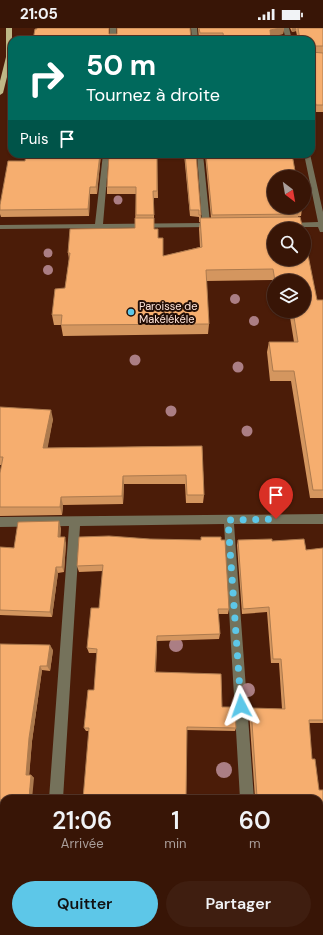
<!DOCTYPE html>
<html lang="fr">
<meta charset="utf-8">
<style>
:root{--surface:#381506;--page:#3f1e10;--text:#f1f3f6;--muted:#ab9f9b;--line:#523428;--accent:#5dc7e8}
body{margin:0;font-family:"DM Sans",sans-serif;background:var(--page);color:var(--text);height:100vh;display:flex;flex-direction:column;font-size:15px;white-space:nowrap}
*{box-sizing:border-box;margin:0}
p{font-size:13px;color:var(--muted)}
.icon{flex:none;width:22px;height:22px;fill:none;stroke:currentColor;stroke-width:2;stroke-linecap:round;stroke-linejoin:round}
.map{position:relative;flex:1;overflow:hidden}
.side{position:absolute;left:0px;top:767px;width:323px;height:140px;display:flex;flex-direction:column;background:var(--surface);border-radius:12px 12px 0 0;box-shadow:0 1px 3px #0004,0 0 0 1px var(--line)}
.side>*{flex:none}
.guide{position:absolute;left:8px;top:8px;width:307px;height:122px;border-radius:12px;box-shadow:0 1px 3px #0004,0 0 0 1px var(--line);background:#00695c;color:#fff;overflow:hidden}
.needle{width:26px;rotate:149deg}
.buttons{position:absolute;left:267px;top:142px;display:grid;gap:8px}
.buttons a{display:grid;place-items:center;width:44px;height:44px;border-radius:50%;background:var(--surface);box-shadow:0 1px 3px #0004,0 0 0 1px var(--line);font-size:20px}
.pin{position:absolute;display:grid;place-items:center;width:34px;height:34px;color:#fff;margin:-41px -17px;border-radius:50% 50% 50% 0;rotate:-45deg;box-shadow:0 0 4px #0007}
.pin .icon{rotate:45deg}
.me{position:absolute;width:44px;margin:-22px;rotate:356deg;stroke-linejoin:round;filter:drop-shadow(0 0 3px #0008)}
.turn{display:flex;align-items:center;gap:14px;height:84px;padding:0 12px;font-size:18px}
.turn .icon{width:52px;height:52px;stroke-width:2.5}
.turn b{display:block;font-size:28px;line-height:34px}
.then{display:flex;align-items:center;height:38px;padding:0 12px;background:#0003;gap:8px;font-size:15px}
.eta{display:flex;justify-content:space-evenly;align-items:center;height:68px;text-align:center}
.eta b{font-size:24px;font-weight:600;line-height:28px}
.cta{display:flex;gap:8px;margin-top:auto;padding:8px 12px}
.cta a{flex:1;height:46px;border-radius:24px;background:var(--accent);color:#111;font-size:16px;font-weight:600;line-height:46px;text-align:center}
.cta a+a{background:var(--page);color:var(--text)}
.status{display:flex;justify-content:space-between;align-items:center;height:28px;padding:0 20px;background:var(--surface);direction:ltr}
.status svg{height:11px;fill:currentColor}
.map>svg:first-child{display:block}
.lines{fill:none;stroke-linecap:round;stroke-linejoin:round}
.minor{fill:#75725b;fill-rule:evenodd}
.major{fill:#bfb886;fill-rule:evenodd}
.tree{fill:#ab7e84}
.wall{fill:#d4965f}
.shaded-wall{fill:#ac7a4e}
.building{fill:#f6ae6f;stroke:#ac7a4e}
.route{stroke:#5dc7e8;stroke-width:7;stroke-dasharray:0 12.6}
.poi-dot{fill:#5dc7e8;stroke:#230e06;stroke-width:1.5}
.labels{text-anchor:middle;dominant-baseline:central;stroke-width:4;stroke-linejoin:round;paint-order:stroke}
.poi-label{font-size:11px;fill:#fbe1d7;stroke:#230e06;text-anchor:start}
</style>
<div class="status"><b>21:05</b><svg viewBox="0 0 49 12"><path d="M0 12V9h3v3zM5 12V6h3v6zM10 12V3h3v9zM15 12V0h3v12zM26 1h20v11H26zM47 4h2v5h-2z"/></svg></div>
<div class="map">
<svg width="323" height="907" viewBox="0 0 323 907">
<rect width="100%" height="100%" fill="#4b1c08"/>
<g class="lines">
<g class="minor">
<rect x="110" y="0" width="6" height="12"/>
<path d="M191,0H197L198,12H192Z"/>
<path d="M283,0H289L292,12H286Z"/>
<path d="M103,126H109L103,196L202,195L197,126H203L210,195H216L217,197L213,199L0,201V197L95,196Z"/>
<path d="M304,126H310L323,184V204H320L318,199H289L285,197L289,195L318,194Z"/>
<path d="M323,486V496H234L254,771H240L224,496L80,498L63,771H49L69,498L0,499V489Z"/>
<rect x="41" y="903" width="14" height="4"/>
<path d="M248,903H262L263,907H249Z"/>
</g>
<path class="major" d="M6,0H12V29L3,65L0,67V53L6,29Z"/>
</g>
<g class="tree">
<circle cx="118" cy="172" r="4.5"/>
<circle cx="48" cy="225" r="4.5"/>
<circle cx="48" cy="242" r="5"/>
<circle cx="235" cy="271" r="5"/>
<circle cx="254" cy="293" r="5"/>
<circle cx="135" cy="332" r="5.5"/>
<circle cx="238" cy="339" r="5.5"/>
<circle cx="171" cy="383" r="5.5"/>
<circle cx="247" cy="403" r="5.5"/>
<circle cx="176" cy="617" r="7"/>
<circle cx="248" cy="662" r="7"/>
<circle cx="224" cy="742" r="8"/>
</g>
<g class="wall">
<path d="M198,0H284L283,6L271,8V12H199Z"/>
<path d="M290,0H323V84H315L311,69V12H298L296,3L292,4Z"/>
<path d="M101,126L97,166H90L89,188L1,189L0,186V177L25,133Z"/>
<path d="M157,126L158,170H154V201L158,210L163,228L200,219L199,201L200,194H199V189L190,188L184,126H196L201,190H211L205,126H292L302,181L301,188H298V189L317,272H323V470H310L291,353H270L267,324L269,314H294L289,283H304V253H274V268L272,252L206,253L209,296L208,306L63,308L61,297H54L52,287L65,260L69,231L68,225L135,200L136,166H107V159Z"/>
<path d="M0,379L53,391L47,420L202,418L204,467L203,475H186L185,456H124L123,476L63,477L62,487L0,488V445L2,437H0Z"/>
<path d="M61,500L60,509L66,515L64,544L58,545L52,589L0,587V519L14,520Z"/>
<path d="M79,509L229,581L228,586H218L220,606L219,611L157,613L156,644L222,679L236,700L235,703L187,702L86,703L84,700L94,662L97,625H89L87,620L99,580L103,543L79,544L77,538Z"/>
<path d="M238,512L272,513L306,522L323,520V695H309L312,731L319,762H323V823L319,824V771H253L255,770L249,683L251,680L282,681L279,635H271L267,584L242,586L237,517Z"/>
<path d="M0,616L53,622L50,643L42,642L32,713L29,747H31L34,750L4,771V774H0Z"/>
<path d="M322,901V907H298L297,903H319Z"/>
</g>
<g class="shaded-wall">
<path d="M280,0H284L283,6L269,9L270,2Z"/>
<path d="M292,0H296V3L292,4Z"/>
<path d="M100,126H101L97,166L96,159Z"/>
<path d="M90,159V166L89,188L88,181Z"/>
<path d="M51,382L53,391L46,429L43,420Z"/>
<path d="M123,448L124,456L123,476L122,468Z"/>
<path d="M61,469L63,477L62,487L60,479Z"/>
<path d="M59,493L61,500L60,516L58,509Z"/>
<path d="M65,509L66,515L64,544L62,539Z"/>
<path d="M56,539L58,545L52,589L50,584Z"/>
<path d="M50,617L53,622L50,643L47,638Z"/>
<path d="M40,638L42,642L32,713L29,750L26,747L29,710Z"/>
<path d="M31,747L34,750L32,771H29Z"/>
<path d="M7,903H10V907H6Z"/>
</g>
<g class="building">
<path d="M37,0H109V6H117V0H190L191,12H33L35,1H37Z"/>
<path d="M199,0H280L270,2L271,12H224L223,5H200Z"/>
<path d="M298,0H323V18H312L311,19V12H300Z"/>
<path d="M311,22V24L323,25V77H316L311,56Z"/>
<path d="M26,126H100L96,159H90L88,181L0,182V177L8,133H25Z"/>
<path d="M109,126H157V163H153L154,187H136V159H107Z"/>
<path d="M185,126H196L201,187H199V182H190Z"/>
<path d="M206,126H292L296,149H274V179H302V181H297L298,186L212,187Z"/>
<path d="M300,189L303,201H274V231H304V207L317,272H323V462H313L294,343H273L269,314H298L293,283H304V253H275L273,241L206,242L209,296L61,297L62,287H52L55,261L65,260L70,225H68L70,201L135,200V190H154V201H158V210H163V228L202,219L200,190Z"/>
<path d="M0,379L51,382L43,420L202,418L204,467H187L186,447L123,448L122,468L61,469L60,479H0V445L3,429H0Z"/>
<path d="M59,493L58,509H65L62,539H56L50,584L0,582V519L14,520L18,494Z"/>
<path d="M109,508L150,511L201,512V509H221V512H225L229,581H218L220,606L157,608L155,644L221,646L222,679H235L236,700L187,699L186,771H83L89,700H84L88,662H94L97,621L87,620L91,580H99L103,537L77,538L79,509Z"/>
<path d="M272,511V513L304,511L306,522L323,520V692H309L312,731H315L319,762H323V823H319V771H253L257,769L251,680L285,681L281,631H273L269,579L243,581L238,512Z"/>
<path d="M0,616L50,617L47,638H40L29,710L26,747H31L29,771H4V772H0Z"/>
<path d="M0,851H4V903H7L6,907H0Z"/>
<path d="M319,866H323V901H322V907H301L300,903H319Z"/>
<rect x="80" y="903" width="122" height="4"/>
</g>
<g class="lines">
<path class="route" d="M241,678L228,492L276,491"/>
</g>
<circle class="poi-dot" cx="131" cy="284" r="4"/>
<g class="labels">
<g class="poi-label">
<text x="139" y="278">Paroisse de<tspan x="139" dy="13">Makélékéle</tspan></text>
</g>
</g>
</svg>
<div class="buttons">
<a><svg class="needle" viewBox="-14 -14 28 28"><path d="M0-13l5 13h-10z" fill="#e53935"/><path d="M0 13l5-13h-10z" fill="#ab9f9b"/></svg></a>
<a><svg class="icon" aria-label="search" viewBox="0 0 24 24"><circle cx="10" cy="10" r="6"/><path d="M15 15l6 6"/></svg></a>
<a><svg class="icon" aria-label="layers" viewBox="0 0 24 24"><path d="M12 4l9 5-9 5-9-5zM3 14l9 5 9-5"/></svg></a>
</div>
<div class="pin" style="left:276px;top:491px;background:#d93025"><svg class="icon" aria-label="arrive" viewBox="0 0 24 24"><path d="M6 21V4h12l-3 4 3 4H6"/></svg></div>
<svg class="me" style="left:241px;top:678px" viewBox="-20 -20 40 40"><path d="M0-17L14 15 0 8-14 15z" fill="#5dc7e8" stroke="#fff" stroke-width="4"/></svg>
<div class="guide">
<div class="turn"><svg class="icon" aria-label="right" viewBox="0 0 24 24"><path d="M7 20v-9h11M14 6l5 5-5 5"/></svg><div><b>50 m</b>Tournez à droite</div></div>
<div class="then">Puis<svg class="icon" aria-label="arrive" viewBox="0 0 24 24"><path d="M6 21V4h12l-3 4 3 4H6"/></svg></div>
</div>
<section class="side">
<div class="eta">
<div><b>21:06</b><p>Arrivée</p></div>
<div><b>1</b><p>min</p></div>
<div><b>60</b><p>m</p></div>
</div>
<div class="cta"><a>Quitter</a><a>Partager</a></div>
</section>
</div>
